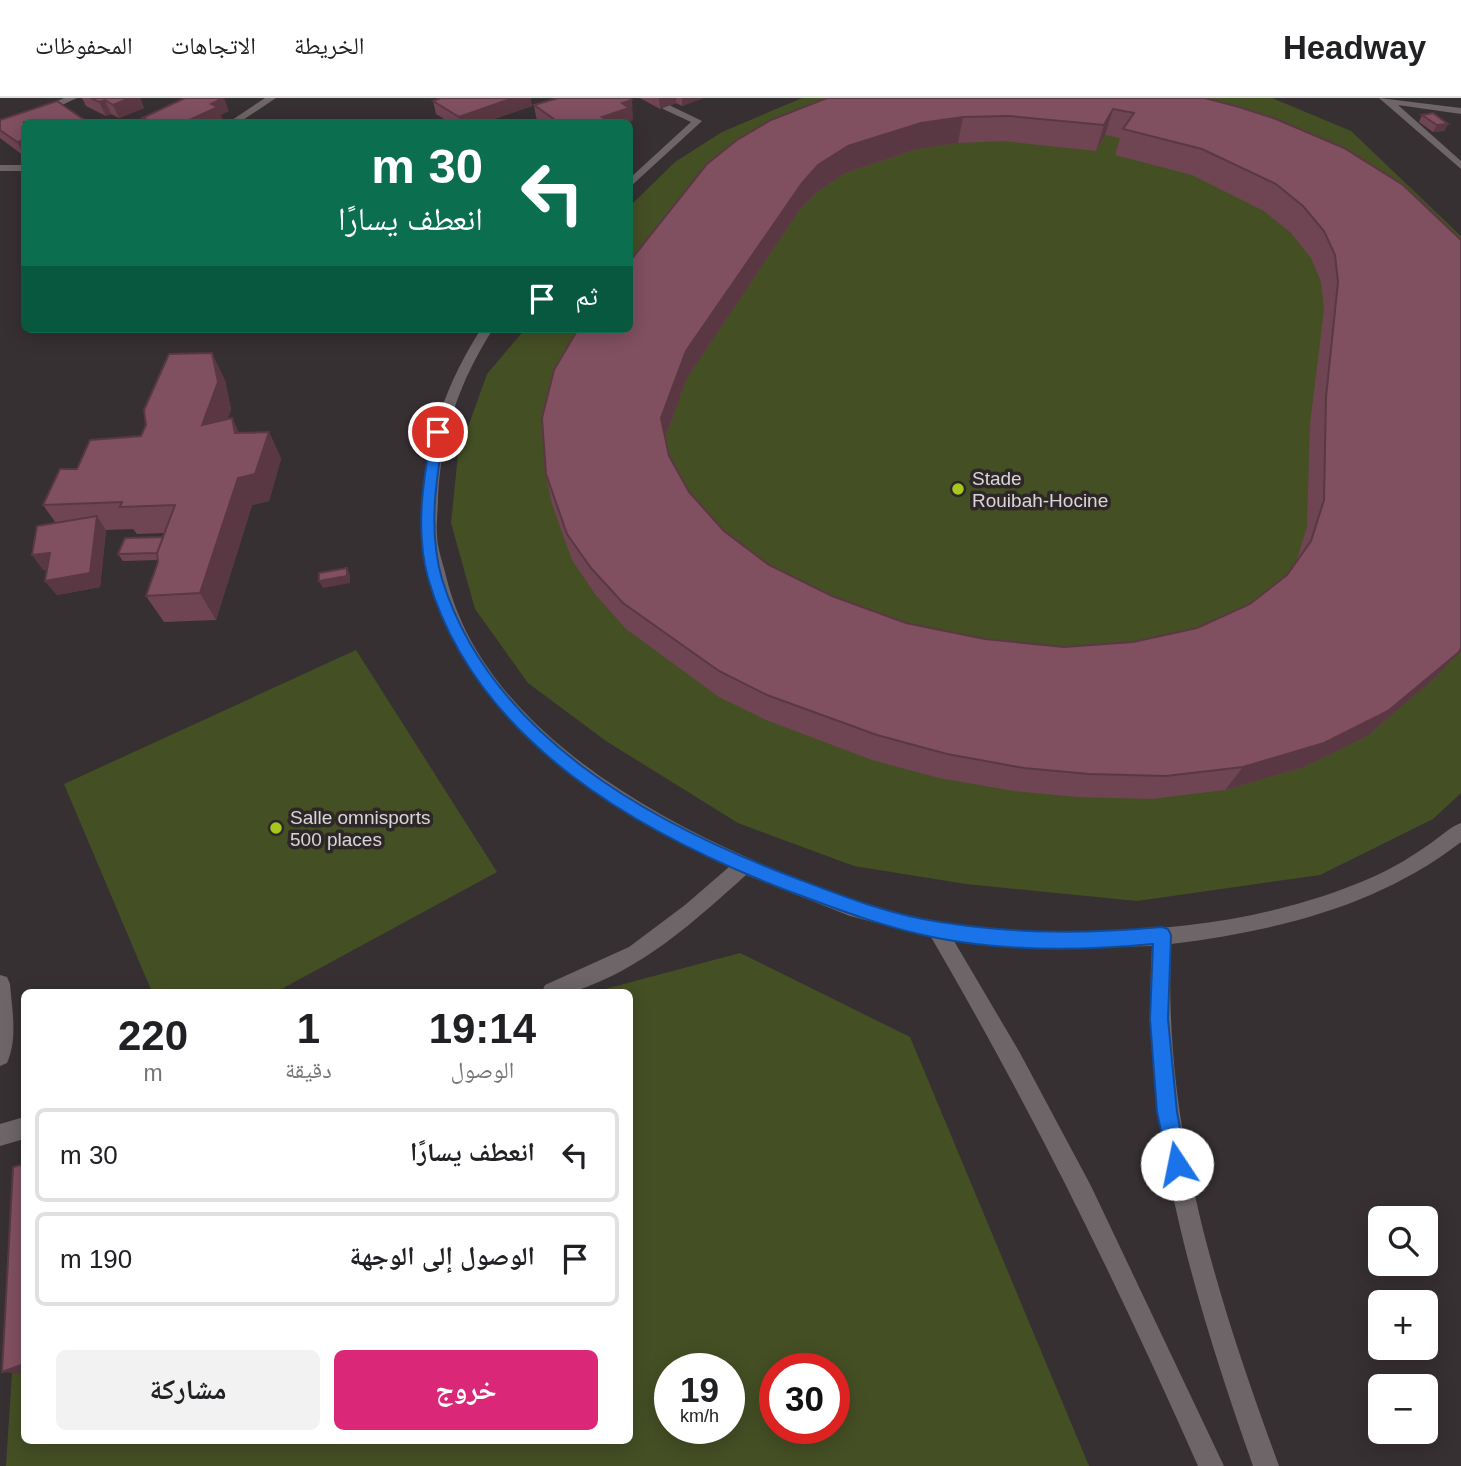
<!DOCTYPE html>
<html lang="ar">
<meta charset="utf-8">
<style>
:root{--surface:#fff;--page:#f2f2f2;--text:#202124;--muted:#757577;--line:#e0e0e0;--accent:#db2777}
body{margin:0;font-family:Arial,"Noto Naskh Arabic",sans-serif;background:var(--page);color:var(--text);direction:rtl;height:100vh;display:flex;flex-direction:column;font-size:26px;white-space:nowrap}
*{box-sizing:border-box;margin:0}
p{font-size:23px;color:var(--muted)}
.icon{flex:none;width:38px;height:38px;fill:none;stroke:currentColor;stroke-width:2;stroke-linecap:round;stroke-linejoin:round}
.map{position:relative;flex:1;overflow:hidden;direction:ltr}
.drawer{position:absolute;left:21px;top:891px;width:612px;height:455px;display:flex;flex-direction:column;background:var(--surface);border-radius:10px;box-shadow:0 4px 18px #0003;direction:rtl}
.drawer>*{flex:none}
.guide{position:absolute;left:21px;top:21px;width:612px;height:214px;border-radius:10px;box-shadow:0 4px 18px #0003;direction:rtl;background:#0b6e4f;color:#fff;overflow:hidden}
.buttons{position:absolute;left:1368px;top:1108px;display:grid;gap:14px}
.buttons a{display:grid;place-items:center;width:70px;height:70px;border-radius:10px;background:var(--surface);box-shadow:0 4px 18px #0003;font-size:35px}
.speed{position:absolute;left:654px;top:1255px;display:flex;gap:14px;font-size:35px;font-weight:700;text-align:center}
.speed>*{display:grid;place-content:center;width:91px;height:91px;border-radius:50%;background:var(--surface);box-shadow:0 4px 18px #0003;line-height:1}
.speed small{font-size:18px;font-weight:400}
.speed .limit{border:10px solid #d22;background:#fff;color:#111}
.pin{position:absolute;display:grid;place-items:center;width:60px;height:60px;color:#fff;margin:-30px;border:4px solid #fff;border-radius:50%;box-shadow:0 2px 7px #0007}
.me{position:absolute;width:77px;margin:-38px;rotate:349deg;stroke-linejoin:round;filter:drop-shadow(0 0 5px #0008)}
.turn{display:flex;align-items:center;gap:24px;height:147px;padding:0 35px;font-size:32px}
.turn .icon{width:91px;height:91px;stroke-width:2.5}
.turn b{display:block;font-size:49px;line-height:60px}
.then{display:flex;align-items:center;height:66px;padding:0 35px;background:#0003;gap:14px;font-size:26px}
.eta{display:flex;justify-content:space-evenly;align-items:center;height:119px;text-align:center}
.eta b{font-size:42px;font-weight:700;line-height:49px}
.cta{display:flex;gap:14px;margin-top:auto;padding:14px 35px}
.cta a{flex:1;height:80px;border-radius:10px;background:var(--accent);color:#fff;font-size:28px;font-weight:700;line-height:80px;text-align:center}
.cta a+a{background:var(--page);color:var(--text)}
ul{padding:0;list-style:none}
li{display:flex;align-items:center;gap:21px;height:94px;margin:0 14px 10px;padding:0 21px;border:4px solid var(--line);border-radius:10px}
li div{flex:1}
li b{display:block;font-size:26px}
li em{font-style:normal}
header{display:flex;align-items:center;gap:42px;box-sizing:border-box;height:98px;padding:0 35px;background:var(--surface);border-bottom:2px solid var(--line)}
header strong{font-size:33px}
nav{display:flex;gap:38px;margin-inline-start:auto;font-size:24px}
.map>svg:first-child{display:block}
.green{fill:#454f24;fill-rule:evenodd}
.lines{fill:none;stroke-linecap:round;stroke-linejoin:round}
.street{fill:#6d6567;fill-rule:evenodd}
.wall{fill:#6f4553;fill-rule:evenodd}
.shaded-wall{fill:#5a3843}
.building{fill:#815060;stroke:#5a3843;stroke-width:2;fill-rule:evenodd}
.route{fill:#1a73e8;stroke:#114b97;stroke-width:2}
.poi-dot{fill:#a8c71c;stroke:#2d2728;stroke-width:2.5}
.labels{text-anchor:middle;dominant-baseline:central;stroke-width:7;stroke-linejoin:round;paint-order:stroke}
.poi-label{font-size:19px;fill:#dad6d7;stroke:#2d2728;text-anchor:start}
</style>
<header>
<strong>Headway</strong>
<nav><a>الخريطة</a><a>الاتجاهات</a><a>المحفوظات</a></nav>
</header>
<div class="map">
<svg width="1461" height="1368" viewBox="0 0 1461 1368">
<rect width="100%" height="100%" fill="#373032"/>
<g class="green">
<path d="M802,0H1272L1351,33L1461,138V695L1433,721L1320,777L1137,803L966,786L854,768L738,725L606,643L528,585L475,511L451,425L458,357L487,276L525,231H630V108L675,64L722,34Z"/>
<path d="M356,552L497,774L276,894H152L64,686Z"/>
<path d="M740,855L910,939L1089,1368H6L24,1088V1342H630V894H594ZM670,1270H730V1330H670ZM775,1270H835V1330H775Z"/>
</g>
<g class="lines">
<g class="street">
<path d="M64,0H77L0,36V29Z"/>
<path d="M185,0H198L148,24H136Z"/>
<path d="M265,0H276L240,24H229Z"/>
<path d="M1379,0L1461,10V16L1398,7L1461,63V71Z"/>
<path d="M663,7H669L702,23L630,89V80L691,24L663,11Z"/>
<rect x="0" y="67" width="24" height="6"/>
<path d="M481,231H493C459,284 441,337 438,400C438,412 436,424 437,436C437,450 443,465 446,478C479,616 625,705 746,759C800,784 857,806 915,819C976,832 1040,835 1102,833C1194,831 1290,816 1375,778C1395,769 1414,757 1431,745C1441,738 1450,729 1461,725V744C1377,809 1275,833 1171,846C1163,1031 1216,1196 1279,1368H1253C1194,1200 1141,1028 1152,848L1046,851L954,843L1020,955L1091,1088L1224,1368H1198C1118,1187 1031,1010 931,839L850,818L746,777C695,823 641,872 575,893C565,896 552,894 542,894L545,887L629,849L685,807L729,769C605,712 463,620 431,478C428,465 422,450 422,437C422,425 423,412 424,400C428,337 447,284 481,231Z"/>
<path d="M0,877L7,879L10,886C12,912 18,940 7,965L0,968Z"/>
<path d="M24,1019V1041L0,1048V1026Z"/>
</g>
</g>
<g class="wall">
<path d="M82,0H140L144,10L119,20L111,16L106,18L86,8Z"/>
<path d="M553,0H630L633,22L630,23L631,30L630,24H537L534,7L554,1Z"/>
<path d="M640,0H703L682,8L676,5L660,11Z"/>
<path d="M1205,0L1344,50L1459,554L1436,579L1367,638L1304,669L1225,692L1151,701L1077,699L1014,693L939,680L872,662L766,622L719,599L626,531L595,496L572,462L551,403L546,376L771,22ZM1105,37L1120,40L1115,57L1192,77L1264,113L1291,135L1311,160L1321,184L1324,212L1310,326L1307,429L1296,464L1287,477L1250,506L1197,530L1133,544L1064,549L985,541L906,525L832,498L769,467L724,433L689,394L669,358L665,340L687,280L800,111L817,94L845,75L917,51L958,45L1003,43L1096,53Z"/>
<path d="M433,3L532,8L485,24H449L436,16Z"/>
<path d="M1422,17L1448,26L1444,33L1433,34L1419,24Z"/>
<path d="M0,22L86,23L87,24H24V58L0,40Z"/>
<path d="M225,282L231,312L227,321L232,320L239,335L269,334L281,361L269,403L252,407L216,522L164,524L146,498L158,464V462L123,463L118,456L163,439L165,435L137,436L133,431L106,432L100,489L57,497L45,483L48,471L43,472L56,425L43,407L77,371L141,338Z"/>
</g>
<g class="shaded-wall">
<path d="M130,0H140L144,10L119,20L113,7Z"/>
<path d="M224,0L229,13L221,17L223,22L219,24H185L211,6Z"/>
<path d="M513,0H531L532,8L485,24H460L459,19Z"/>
<path d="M659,0H676V5L660,11Z"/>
<path d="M682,0H703L682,8Z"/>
<path d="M105,2L111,16L106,18L99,4Z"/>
<path d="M632,2L633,22L630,23L631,30L630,24H602V19L622,5Z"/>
<path d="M1113,11L1105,37L1096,53L1104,27Z"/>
<path d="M963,19L958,45L917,51L845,75L817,94L800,111L687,280L662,348L661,320L686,253L802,85L818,67L848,48L921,25Z"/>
<path d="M1448,26L1444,33L1433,34L1437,27Z"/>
<path d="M24,42V58L17,44Z"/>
<path d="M212,255L225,282L231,312L216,354L202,327Z"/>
<path d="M232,320L245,348L235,335Z"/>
<path d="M269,334L281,361L269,403L252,407L216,522L200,495L238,380Z"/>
<path d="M97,418L106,432L100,489L57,497L45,483Z"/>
<path d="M50,455L61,469L43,472L32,457Z"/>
<path d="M347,470L350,477V485L323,490L319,483Z"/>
<path d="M1459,554L1436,579L1367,638L1304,669L1225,692L1243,669Z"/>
<path d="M24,1266V1274L21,1276L2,1274Z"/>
</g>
<g class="building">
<path d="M91,0H130L113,7L105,2L99,4Z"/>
<path d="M185,0H223L211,6L218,9L185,24H148L151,23L142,20Z"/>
<path d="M441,0H513L459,19L433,3Z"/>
<path d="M558,0H630L632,2L622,5L629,10L602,19L610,24H558L534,7Z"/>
<path d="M827,0H1205L1239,9L1276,21L1344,50L1403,87L1461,142V550L1459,554L1388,613L1324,645L1243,669L1166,678L1089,676L1024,670L947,656L877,637L767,597L719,573L623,505L591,470L567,436L546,376L542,320L554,272L578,231H630V163L707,66L737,42L771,22ZM1113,11L1134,15L1123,31L1202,51L1276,86L1303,108L1324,133L1335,157L1338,184L1326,299L1324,402L1311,443L1287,477L1250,506L1197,530L1133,544L1064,549L985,541L906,525L832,498L769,467L724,433L689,394L669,358L661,320L686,253L802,85L818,67L848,48L921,25L963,19L1009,18L1104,27Z"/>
<path d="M57,3L86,23L79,24H24V42L17,44L0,32V22Z"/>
<path d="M1433,15L1448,26L1437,27L1422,17Z"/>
<path d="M212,255L218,284L202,327L232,320L235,335L269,334L255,376L238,380L200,495L146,498L158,464L157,455L175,407L120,409L122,404L43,407L60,371H77L90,342L141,338L146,327L144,312L169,256Z"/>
<path d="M97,418L90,475L45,483L50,455L32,457L37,428Z"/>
<path d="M163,439L157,455L118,456L125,440Z"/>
<path d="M347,470V478L319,483V475Z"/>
<path d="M24,1066V1266L2,1274L13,1069Z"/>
</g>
<path class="route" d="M438,330L444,334C436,382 428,433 442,481C491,639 654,727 798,781C845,799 891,817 940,824C1017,836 1085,836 1162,829L1168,831L1171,837L1168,921L1177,1014L1187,1066L1184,1073L1177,1076L1170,1073L1157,1014L1150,921L1153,846C1081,853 1009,854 937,840C886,830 839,812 791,794C642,737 476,645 428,480C415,433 423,382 432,334Z"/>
<g class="poi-dot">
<circle cx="958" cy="391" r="7"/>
<circle cx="276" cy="730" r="7"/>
</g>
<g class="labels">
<g class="poi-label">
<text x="972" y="380">Stade<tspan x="972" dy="22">Rouibah-Hocine</tspan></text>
<text x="290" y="719">Salle omnisports<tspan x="290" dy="22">500 places</tspan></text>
</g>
</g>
</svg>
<div class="buttons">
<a><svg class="icon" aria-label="search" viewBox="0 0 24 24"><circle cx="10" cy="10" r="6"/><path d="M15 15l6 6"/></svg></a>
<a>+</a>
<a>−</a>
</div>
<div class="speed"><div>19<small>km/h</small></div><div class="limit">30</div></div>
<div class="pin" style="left:438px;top:334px;background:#d93025"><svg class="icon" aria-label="arrive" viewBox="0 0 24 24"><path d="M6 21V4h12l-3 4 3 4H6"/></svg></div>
<svg class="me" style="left:1177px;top:1066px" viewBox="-20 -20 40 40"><circle r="19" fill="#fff"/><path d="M0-13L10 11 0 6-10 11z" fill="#1a73e8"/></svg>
<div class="guide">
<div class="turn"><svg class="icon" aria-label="left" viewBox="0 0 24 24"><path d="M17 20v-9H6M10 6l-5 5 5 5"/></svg><div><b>30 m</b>انعطف يسارًا</div></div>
<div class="then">ثم<svg class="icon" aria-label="arrive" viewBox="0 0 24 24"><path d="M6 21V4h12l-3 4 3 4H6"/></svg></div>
</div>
<section class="drawer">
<div class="eta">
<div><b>19:14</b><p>الوصول</p></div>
<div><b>1</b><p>دقيقة</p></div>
<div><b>220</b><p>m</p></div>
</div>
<ul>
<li><svg class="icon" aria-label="left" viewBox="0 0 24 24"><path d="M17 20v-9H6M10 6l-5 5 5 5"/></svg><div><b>انعطف يسارًا</b></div><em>30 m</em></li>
<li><svg class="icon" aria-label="arrive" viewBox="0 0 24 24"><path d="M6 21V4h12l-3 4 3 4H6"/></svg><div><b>الوصول إلى الوجهة</b></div><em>190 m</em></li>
</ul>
<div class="cta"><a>خروج</a><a>مشاركة</a></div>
</section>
</div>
